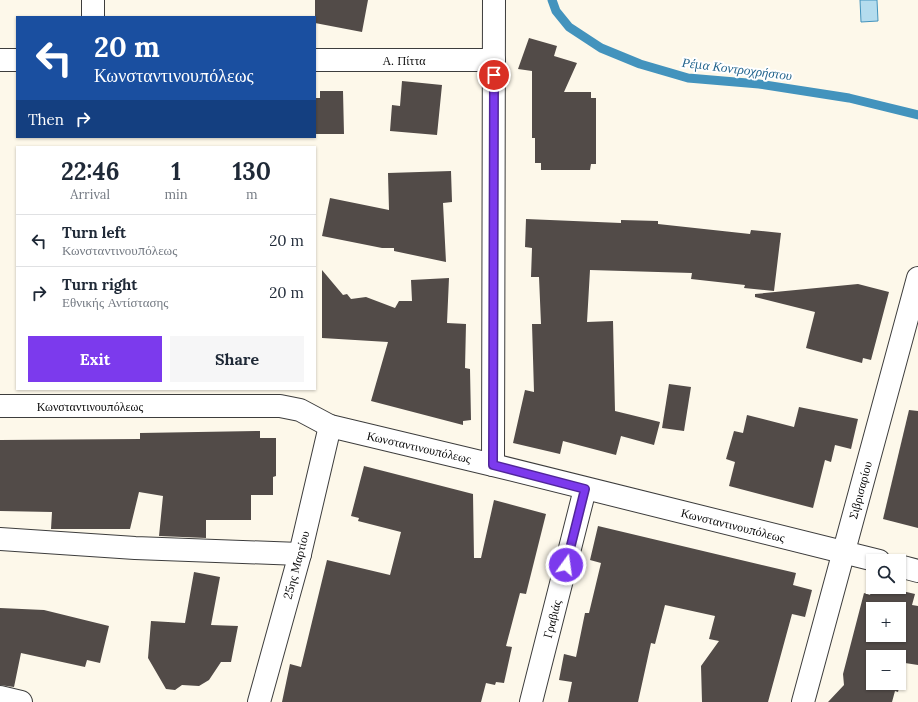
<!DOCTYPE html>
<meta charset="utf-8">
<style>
:root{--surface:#fff;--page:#f6f6f7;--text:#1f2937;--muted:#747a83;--line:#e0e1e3;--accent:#7c3aed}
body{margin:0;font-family:Lora,serif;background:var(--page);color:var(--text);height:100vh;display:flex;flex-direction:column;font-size:15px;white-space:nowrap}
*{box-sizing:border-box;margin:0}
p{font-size:13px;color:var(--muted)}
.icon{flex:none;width:22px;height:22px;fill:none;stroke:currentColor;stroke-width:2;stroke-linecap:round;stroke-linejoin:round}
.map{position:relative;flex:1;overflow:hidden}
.drawer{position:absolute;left:16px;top:146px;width:300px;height:244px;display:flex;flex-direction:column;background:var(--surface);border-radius:0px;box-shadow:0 1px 3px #0004}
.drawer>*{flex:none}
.guide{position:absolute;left:16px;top:16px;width:300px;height:122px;border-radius:0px;box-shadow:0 1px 3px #0004;background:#1a4fa0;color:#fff;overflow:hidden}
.fabs{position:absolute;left:866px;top:554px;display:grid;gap:8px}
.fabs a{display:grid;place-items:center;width:40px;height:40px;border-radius:0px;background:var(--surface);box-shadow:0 1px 3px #0004;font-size:20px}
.pin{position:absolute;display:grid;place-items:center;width:34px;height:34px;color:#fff;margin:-17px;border:2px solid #fff;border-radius:50%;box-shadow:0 1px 4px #0007}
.me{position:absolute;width:44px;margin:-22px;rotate:14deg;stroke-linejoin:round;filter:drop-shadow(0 0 3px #0008)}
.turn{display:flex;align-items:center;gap:14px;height:84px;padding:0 12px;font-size:18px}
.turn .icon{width:52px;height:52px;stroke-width:2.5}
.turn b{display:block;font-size:28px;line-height:34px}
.then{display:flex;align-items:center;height:38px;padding:0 12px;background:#0003;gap:8px;font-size:15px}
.eta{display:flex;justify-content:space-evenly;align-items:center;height:68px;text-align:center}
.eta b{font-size:24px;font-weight:700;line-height:28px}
.primary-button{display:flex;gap:8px;margin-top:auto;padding:8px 12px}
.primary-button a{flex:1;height:46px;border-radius:0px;background:var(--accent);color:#fff;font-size:16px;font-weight:700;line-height:46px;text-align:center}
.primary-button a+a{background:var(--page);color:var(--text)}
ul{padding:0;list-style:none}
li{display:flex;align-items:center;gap:12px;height:52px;padding:0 12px;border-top:1px solid var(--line)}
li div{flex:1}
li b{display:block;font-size:15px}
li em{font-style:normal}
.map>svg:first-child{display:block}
.water{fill:#b4dcee;stroke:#4393bd}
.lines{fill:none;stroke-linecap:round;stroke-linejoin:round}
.stream{stroke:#4393bd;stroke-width:9}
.building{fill:#524b48;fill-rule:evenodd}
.minor-casing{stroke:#3d3d3d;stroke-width:24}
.minor{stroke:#fff;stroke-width:22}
.route-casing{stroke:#51269a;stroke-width:10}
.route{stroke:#7c3aed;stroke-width:7}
.labels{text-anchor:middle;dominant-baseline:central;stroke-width:4;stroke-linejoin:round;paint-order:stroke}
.street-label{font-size:12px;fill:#0a0a0a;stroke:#fff}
.water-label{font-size:13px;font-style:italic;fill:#23648d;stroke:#fff}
</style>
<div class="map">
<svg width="918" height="702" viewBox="0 0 918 702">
<rect width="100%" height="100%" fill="#fdf8ea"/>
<path class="water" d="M860,0H877L878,21L861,22Z"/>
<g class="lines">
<path class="stream" d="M552,0L556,11L569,27L601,48L640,64L688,78L759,84L849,98L918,115"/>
</g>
<g class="building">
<path d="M315,0H368L362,32L315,23Z"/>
<path d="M529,38L557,46L554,56L577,63L564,92H591V98H596V164H591L590,170H541V163H535V138H532V71L518,69Z"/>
<path d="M402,81L442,85L437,135L390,131L392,105L400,106Z"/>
<path d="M320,91H343L344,134H315V98H320Z"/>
<path d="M451,171L452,202L443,203L446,262L394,251V248H382L322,236L330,198L389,210L388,173Z"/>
<path d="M526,219L621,223V220L658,221V224L750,234L751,230L781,233L774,291L744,288L745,285L691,279L692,273L590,270L587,322L613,321L615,411L660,422L654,445L621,436L616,455L563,441L560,454L513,443L525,390L534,392L532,324H541L539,277H531L532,248L525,247Z"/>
<path d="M322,270L343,295L347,294L351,299L366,297L395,308L399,301H412L411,280L449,278L447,323L466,324L465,368L470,369L471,420L463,421V425L371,401L388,342L322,338Z"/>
<path d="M858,284L889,292L871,360L863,358L862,363L806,348L815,312L755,297V294Z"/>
<path d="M669,384L691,387L684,431L662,428Z"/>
<path d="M799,407L858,419L851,449L835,445L831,462L825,460L813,508L729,486L735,462L726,459L734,431L743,433L747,415L794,427Z"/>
<path d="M909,410L918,411V528L883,519Z"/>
<path d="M260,431V438H276V476L273,477V495H251V520H206V538L159,536L163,496L139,492L130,529H51L52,512L0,511V440L140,439V433Z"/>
<path d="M364,466L473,494L474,558H481L494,500L546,514L526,594L520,593L506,646L512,647L504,683L496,682L495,685L486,683L481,702H282L290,664L301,667L327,560L390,575L401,532L358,521L359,518L351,516Z"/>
<path d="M598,526L796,573L793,585L812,590L805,617L792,614L768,702H702L701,666L719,641L709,639L715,616L665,605L655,644L651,643L638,702H568L572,682L559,680L564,654L576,657L585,613H589L601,563L590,560Z"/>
<path d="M194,572L220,577L211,625L238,626L231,662H221L209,680L199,686L182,685L175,690L166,689L148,658L151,621L185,623Z"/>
<path d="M875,587H885L915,594L912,605L918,606V665L905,663L898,692L895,691L892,702H828L844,685L843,674L864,593L870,595L871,592H874ZM873,609H899V635H873ZM873,657H899V683H873Z"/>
<path d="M0,608L44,610L109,626L100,663L87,660L85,667L21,653L14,687L0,685Z"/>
</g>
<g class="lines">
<defs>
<g id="minor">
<path d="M93,17V0"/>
<path d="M0,60H17"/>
<path d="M315,60H494"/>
<path d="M0,406H280L300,410L330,426L493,465L879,561"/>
<path d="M493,465L494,0"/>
<path d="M0,539L135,548L300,554"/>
<path d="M899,566L918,571"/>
<path d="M0,697L21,702"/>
<path d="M259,702L300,554L330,426"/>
<path d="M531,702L585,489"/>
<path d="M803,702L918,278"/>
</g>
</defs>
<use href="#minor" class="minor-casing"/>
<use href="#minor" class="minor"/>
</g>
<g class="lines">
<defs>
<path id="route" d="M494,75L493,465L585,489L566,565"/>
</defs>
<use href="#route" class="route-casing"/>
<use href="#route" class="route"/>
</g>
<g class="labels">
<g class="street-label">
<text x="404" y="60">Α. Πίττα</text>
<text x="90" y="406">Κωνσταντινουπόλεως</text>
<text transform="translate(419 447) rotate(13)">Κωνσταντινουπόλεως</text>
<text transform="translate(860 490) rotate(-75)">Σιβρισαρίου</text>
<text transform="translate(733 525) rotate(14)">Κωνσταντινουπόλεως</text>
<text transform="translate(296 565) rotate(-75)">25ης Μαρτίου</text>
<text transform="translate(552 619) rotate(-76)">Γραβιάς</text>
</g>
<g class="water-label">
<text transform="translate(737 69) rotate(7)">Ρέμα Κοντροχρήστου</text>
</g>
</g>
</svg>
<div class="fabs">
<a><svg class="icon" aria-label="search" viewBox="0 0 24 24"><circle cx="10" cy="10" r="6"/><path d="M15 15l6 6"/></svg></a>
<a>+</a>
<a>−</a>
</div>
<div class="pin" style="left:494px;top:75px;background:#d93025"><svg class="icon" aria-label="arrive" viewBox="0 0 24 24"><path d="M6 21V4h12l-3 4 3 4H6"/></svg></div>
<svg class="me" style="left:566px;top:565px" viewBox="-20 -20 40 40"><circle r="17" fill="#7c3aed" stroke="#fff" stroke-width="3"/><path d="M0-11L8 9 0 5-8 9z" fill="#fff"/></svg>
<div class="guide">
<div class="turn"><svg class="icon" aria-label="left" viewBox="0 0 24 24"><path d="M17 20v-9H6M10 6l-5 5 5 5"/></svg><div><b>20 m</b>Κωνσταντινουπόλεως</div></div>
<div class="then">Then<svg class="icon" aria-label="right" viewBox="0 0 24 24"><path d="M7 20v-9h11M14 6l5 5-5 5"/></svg></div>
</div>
<section class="drawer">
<div class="eta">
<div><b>22:46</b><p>Arrival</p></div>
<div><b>1</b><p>min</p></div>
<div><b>130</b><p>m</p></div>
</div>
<ul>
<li><svg class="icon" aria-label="left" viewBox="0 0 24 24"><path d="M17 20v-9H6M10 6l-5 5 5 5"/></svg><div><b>Turn left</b><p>Κωνσταντινουπόλεως</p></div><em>20 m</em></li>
<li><svg class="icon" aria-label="right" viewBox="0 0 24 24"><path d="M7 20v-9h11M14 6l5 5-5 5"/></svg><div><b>Turn right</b><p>Εθνικής Αντίστασης</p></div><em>20 m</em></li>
</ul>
<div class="primary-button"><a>Exit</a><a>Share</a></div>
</section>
</div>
